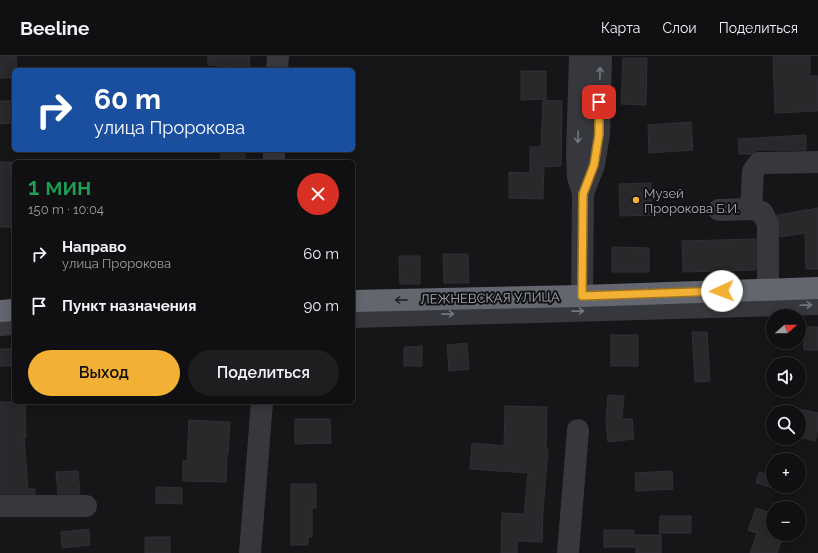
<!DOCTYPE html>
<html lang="ru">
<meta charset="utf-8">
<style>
:root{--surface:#101012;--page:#1e1e20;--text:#f1f3f6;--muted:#9c9d9f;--line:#303032;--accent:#f2b134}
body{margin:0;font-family:Raleway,sans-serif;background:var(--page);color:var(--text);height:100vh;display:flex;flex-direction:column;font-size:15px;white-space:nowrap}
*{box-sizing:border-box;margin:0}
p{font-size:13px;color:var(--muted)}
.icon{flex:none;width:22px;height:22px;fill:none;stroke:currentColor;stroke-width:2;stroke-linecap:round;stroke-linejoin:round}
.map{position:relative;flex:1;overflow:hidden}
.sheet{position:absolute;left:12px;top:104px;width:343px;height:244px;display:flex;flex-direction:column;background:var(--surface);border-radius:6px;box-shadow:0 2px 10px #0003,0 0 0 1px var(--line)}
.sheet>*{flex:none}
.hud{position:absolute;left:12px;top:12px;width:343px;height:84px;border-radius:6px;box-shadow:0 2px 10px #0003,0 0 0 1px var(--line);background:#1a4fa0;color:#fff;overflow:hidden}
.needle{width:26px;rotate:70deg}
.tools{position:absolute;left:766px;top:253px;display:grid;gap:8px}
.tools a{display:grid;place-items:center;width:40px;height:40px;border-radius:50%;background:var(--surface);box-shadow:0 2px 10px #0003,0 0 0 1px var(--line);font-size:20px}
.pin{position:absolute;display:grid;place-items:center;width:34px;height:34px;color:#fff;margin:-17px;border-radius:8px;box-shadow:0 2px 6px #0006}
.me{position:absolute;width:44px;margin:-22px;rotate:268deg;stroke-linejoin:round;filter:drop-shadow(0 0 3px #0008)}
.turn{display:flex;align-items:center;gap:14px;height:84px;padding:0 16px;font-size:18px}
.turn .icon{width:52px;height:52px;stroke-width:2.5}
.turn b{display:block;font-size:28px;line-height:34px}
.round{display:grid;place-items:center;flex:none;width:42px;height:42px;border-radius:21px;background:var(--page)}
.headline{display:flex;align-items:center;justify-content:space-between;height:68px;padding:0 16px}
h1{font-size:24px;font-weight:600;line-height:30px;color:#1e9e55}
.button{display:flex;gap:8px;margin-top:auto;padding:8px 16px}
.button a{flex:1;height:46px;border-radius:24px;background:var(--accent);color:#111;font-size:16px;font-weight:600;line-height:46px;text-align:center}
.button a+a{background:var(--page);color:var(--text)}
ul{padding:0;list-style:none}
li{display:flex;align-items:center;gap:12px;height:52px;padding:0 16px}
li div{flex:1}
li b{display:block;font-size:15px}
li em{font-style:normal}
header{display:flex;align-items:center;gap:24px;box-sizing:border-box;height:56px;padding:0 20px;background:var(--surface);border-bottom:1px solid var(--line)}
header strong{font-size:19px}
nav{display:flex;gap:22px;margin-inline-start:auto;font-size:14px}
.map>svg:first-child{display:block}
.building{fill:#29292c;stroke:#303034}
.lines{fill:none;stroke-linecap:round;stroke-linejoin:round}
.minor{stroke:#37383d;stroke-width:22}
.highway{stroke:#63666e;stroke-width:22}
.oneway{stroke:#757881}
.oneway2{stroke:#26262a}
.route-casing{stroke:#9d7322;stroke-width:10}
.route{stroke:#f2b134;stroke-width:7}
.poi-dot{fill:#f2b134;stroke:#111113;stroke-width:1.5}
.labels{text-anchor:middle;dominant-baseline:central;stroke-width:4;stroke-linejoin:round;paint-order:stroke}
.poi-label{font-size:13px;fill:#a8adb8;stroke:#111113;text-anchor:start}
.street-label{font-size:13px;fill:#a8adb8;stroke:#111113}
</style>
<header>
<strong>Beeline</strong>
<nav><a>Карта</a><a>Слои</a><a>Поделиться</a></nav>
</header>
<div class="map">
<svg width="818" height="497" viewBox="0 0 818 497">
<rect width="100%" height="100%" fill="#161618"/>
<g class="building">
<path d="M0,0H16L17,14H14V22H0Z"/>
<path d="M208,0H250L249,13L208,9Z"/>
<path d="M773,0H810V20H818V55L775,57Z"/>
<path d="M623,2H647L646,49L621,48Z"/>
<path d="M521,15H546V43L521,44Z"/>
<path d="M543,44L562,45L561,110L544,111L543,143L509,142V116L530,117V91H541Z"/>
<path d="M0,45H14V67L0,68Z"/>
<path d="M691,66L693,94L649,97L648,69Z"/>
<path d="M806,79V94H759L751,98H739L738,83Z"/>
<rect x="221" y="94" width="24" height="12"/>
<path d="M0,106H12L14,171H0Z"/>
<path d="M651,127L652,159L620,160L619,128Z"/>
<path d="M818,152V213H806L805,177L780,181V168L777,159Z"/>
<path d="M756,183V214L683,216L682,185Z"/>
<path d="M612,191L649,192V216H612Z"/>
<path d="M443,198H468L469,227H444Z"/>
<path d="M399,200H420V228H400Z"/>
<path d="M803,271H818V294H804Z"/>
<path d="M692,276H707L710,325L695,326Z"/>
<rect x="611" y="279" width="27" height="31"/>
<path d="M467,287L469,313L449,315L447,289Z"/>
<path d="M422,290V310H404V291Z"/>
<rect x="0" y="293" width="14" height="17"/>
<path d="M608,339L624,340L622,363H632L634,383L608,386L606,364Z"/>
<path d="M0,346H25L26,381H24L28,433H35V438H0Z"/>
<path d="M505,350L547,351L546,392L548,393L543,455L542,486L517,485V497H501L502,457L524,458L528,417L470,413L472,387L504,390Z"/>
<path d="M799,353L818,357V373L815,385L799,381Z"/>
<path d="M295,363H330L331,387L295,388Z"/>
<path d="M189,364L230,366L228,398H227L226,426L183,425V405H187Z"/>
<path d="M78,415L80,438H58L56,416Z"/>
<path d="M672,415L673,433L636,435L635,417Z"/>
<path d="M759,416L773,420V432L756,427Z"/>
<path d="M291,428H316V452H312V481H308V489H291Z"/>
<path d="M156,431L182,432V448L156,447Z"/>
<path d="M756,452L773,458V478H784L777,497H750L757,477L748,474Z"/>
<path d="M660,460H691V477H659Z"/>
<path d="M89,473L90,489L62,492L61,476Z"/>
<path d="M604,474H634V479H661V497H636V491H604Z"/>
<rect x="145" y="481" width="25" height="16"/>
</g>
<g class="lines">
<g class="minor">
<path d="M580,0L577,99L578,121L583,137L582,240"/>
<path d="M277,14L278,0"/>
<path d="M274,106V94"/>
<path d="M583,137L594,109L599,78L601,0"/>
<path d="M751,153L753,115L759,107L818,106"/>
<path d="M719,154L751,153L762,156L768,168V233"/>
<path d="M353,261L818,248"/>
<path d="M0,269L14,268"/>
<path d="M0,450H86"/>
<path d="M250,497L262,346"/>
<path d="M568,497L578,374"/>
</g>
<g class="highway">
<path d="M353,245L582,240L818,232"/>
<path d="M0,255L14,254"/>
</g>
</g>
<defs><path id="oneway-shaft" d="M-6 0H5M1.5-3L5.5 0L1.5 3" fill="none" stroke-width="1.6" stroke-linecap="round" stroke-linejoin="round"/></defs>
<g class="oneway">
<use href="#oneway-shaft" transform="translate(600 17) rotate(-89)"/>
<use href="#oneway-shaft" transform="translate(578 81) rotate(92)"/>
<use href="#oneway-shaft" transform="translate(806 249) rotate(-2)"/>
<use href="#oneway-shaft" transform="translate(578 255) rotate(-1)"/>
<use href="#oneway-shaft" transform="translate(448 258) rotate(-1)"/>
</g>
<use class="oneway2" href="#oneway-shaft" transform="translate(401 244) rotate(179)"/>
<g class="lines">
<defs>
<path id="route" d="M599,46V78L594,109L583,138L582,240L722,235"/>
</defs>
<use href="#route" class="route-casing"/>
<use href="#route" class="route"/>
</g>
<circle class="poi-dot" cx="636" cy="144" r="4"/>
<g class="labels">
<g class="poi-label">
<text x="644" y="137">Музей<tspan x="644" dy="15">Пророкова Б.И.</tspan></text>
</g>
<g class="street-label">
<text transform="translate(490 242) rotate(-1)">ЛЕЖНЕВСКАЯ УЛИЦА</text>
</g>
</g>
</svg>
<div class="tools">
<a><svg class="needle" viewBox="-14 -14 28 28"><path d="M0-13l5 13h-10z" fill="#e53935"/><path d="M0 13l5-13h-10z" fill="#9c9d9f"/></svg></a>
<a><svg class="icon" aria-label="sound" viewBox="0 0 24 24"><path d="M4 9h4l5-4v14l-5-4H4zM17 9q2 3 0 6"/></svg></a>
<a><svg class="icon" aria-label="search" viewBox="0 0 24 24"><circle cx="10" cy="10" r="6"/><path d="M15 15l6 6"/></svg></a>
<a>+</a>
<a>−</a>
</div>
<div class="pin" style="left:599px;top:46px;background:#d93025"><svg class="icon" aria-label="arrive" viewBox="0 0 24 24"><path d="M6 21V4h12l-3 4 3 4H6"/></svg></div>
<svg class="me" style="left:722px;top:235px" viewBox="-20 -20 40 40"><circle r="19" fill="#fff"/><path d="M0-13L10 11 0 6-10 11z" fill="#f2b134"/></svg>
<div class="hud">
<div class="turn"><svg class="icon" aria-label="right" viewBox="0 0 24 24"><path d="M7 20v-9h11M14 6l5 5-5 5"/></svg><div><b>60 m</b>улица Пророкова</div></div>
</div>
<section class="sheet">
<div class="headline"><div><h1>1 мин</h1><p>150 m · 10:04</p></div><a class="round" style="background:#d93025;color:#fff"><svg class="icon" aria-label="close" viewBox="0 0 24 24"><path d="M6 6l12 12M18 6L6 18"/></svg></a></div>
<ul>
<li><svg class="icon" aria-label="right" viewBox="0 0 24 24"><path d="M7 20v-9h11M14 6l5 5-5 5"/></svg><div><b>Направо</b><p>улица Пророкова</p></div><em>60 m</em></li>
<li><svg class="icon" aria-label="arrive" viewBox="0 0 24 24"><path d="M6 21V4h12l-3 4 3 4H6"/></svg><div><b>Пункт назначения</b></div><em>90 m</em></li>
</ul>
<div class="button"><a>Выход</a><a>Поделиться</a></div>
</section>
</div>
